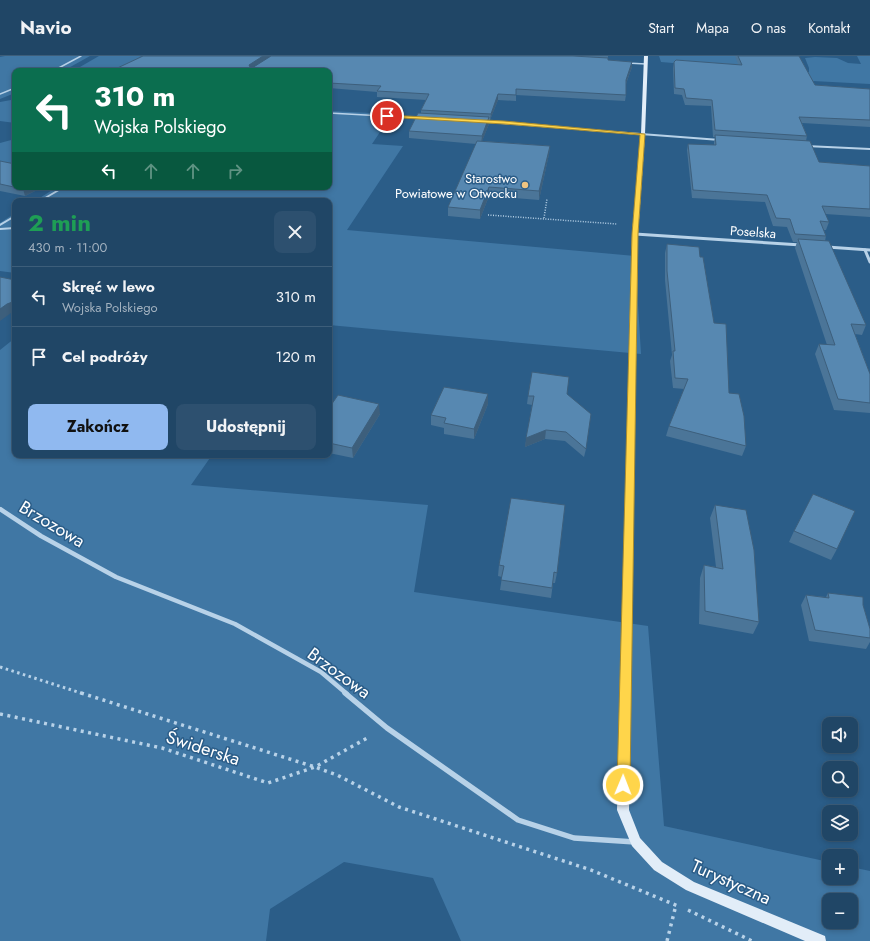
<!DOCTYPE html>
<html lang="pl">
<meta charset="utf-8">
<style>
:root{--surface:#204666;--page:#2d506f;--text:#f1f3f6;--muted:#a2b1bf;--line:#3d5e7a;--accent:#90b9f0}
body{margin:0;font-family:Jost,sans-serif;background:var(--page);color:var(--text);height:100vh;display:flex;flex-direction:column;font-size:15px;white-space:nowrap}
*{box-sizing:border-box;margin:0}
p{font-size:13px;color:var(--muted)}
.icon{flex:none;width:22px;height:22px;fill:none;stroke:currentColor;stroke-width:2;stroke-linecap:round;stroke-linejoin:round}
.map{position:relative;flex:1;overflow:hidden}
.side{position:absolute;left:12px;top:142px;width:320px;height:260px;display:flex;flex-direction:column;background:var(--surface);border-radius:8px;box-shadow:0 2px 6px #0003,0 0 0 1px var(--line)}
.side>*{flex:none}
.top-card{position:absolute;left:12px;top:12px;width:320px;height:122px;border-radius:8px;box-shadow:0 2px 6px #0003,0 0 0 1px var(--line);background:#0b6e4f;color:#fff;overflow:hidden}
.buttons{position:absolute;left:822px;top:661px;display:grid;gap:8px}
.buttons a{display:grid;place-items:center;width:36px;height:36px;border-radius:8px;background:var(--surface);box-shadow:0 2px 6px #0003,0 0 0 1px var(--line);font-size:20px}
.pin{position:absolute;display:grid;place-items:center;width:34px;height:34px;color:#fff;margin:-17px;border:2px solid #fff;border-radius:50%;box-shadow:0 1px 4px #0007}
.me{position:absolute;width:44px;margin:-22px;rotate:1deg;stroke-linejoin:round;filter:drop-shadow(0 0 3px #0008)}
.turn{display:flex;align-items:center;gap:14px;height:84px;padding:0 16px;font-size:18px}
.turn .icon{width:52px;height:52px;stroke-width:2.5}
.turn b{display:block;font-size:28px;line-height:34px}
.lanes{display:flex;align-items:center;height:38px;padding:0 16px;background:#0003;justify-content:center;gap:20px;direction:ltr}
.lanes .off{opacity:.35}
.round{display:grid;place-items:center;flex:none;width:42px;height:42px;border-radius:8px;background:var(--page)}
.summary{display:flex;align-items:center;justify-content:space-between;height:68px;padding:0 16px}
h1{font-size:24px;font-weight:700;line-height:30px;color:#1e9e55}
.button{display:flex;gap:8px;margin-top:auto;padding:8px 16px}
.button a{flex:1;height:46px;border-radius:8px;background:var(--accent);color:#111;font-size:16px;font-weight:700;line-height:46px;text-align:center}
.button a+a{background:var(--page);color:var(--text)}
ul{padding:0;list-style:none}
li{display:flex;align-items:center;gap:12px;height:60px;padding:0 16px;border-top:1px solid var(--line)}
li div{flex:1}
li b{display:block;font-size:15px}
li em{font-style:normal}
header{display:flex;align-items:center;gap:24px;box-sizing:border-box;height:56px;padding:0 20px;background:var(--surface);border-bottom:1px solid var(--line)}
header strong{font-size:19px}
nav{display:flex;gap:22px;margin-inline-start:auto;font-size:14px}
.map>svg:first-child{display:block}
.green{fill:#4077a4;fill-rule:evenodd}
.lines{fill:none;stroke-linecap:round;stroke-linejoin:round}
.path-far2{stroke:#b8d2e8;stroke-width:1.5;stroke-dasharray:1 1.5;stroke-linecap:butt}
.path-far1{stroke:#b8d2e8;stroke-width:3;stroke-dasharray:2.5 3.5;stroke-linecap:butt}
.path{stroke:#b8d2e8;stroke-width:3.5;stroke-dasharray:3 4.5;stroke-linecap:butt}
.lane{stroke:#b8d2e8;stroke-width:2}
.street-far4{stroke:#b8d2e8;stroke-width:1.5}
.street-far3{stroke:#b8d2e8;stroke-width:2}
.street-far2{stroke:#b8d2e8;stroke-width:3}
.street-far1{stroke:#b8d2e8;stroke-width:4.5}
.street{stroke:#b8d2e8;stroke-width:5.5}
.secondary{fill:#e2edf8;fill-rule:evenodd}
.wall{fill:#4b7598}
.shaded-wall{fill:#3d5f7c}
.building{fill:#5788b1;stroke:#3d5f7c}
.route{fill:#ffd54a;stroke:#a68a30}
.poi-dot{fill:#eec481;stroke:#2b5d88;stroke-width:1.5}
.labels{text-anchor:middle;dominant-baseline:central;stroke-width:3;stroke-linejoin:round;paint-order:stroke}
.far-poi-label{font-size:13px;fill:#fff;stroke:#2b5d88;text-anchor:end}
.far-street-label{font-size:13px;fill:#fff;stroke:#2b5d88}
.near-street-label{font-size:18px;fill:#fff;stroke:#2b5d88}
</style>
<header>
<strong>Navio</strong>
<nav><a>Start</a><a>Mapa</a><a>O nas</a><a>Kontakt</a></nav>
</header>
<div class="map">
<svg width="870" height="885" viewBox="0 0 870 885">
<rect width="100%" height="100%" fill="#2b5d88"/>
<g class="green">
<path d="M5,0H90L63,15H15V37L0,43V1Z"/>
<path d="M99,0H139L157,3L166,15H73Z"/>
<path d="M659,0H756L799,17L809,16V12L805,2L815,1L837,2L848,7L861,8L857,0H870V28L813,25L802,27L697,9L661,6Z"/>
<path d="M11,44H15V67L0,65V46Z"/>
<path d="M329,55L392,58L372,88L403,90L347,174L635,200L641,298L329,269V145H35L57,131H329Z"/>
<path d="M15,83V109L0,108V87Z"/>
<path d="M15,157V217L0,215V167Z"/>
<path d="M15,282V399H212L191,429L428,449L414,536L648,570L664,770L829,806V822H851V811L870,815V885H461L433,822L344,806L270,853L266,885H0V294ZM829,844H851V866H829Z"/>
</g>
<g class="lines">
<g class="path-far2">
<path d="M488,159L617,168"/>
<path d="M544,162L547,143"/>
</g>
<path class="path-far1" d="M0,611L84,638"/>
<g class="path">
<path d="M81,637L315,711L337,719L399,751L591,814L678,850"/>
<path d="M0,658L162,692L268,727L315,711L369,681"/>
<path d="M688,854L752,885"/>
<path d="M667,885L676,849"/>
</g>
<path class="lane" d="M0,173L15,172"/>
<g class="street-far4">
<path d="M627,7L646,8"/>
<path d="M53,15L81,0"/>
<path d="M0,38L15,32"/>
<path d="M329,57L420,62"/>
<path d="M485,66L601,75"/>
</g>
<g class="street-far3">
<path d="M588,74L720,84"/>
<path d="M806,90L870,93"/>
<path d="M40,145L64,131"/>
<path d="M0,169L15,160"/>
</g>
<g class="street-far2">
<path d="M635,178L801,189"/>
<path d="M827,191L870,194"/>
<path d="M865,194L870,206"/>
</g>
<path class="street-far1" d="M0,453L41,480L116,521L235,568L321,616L347,638"/>
<path class="street" d="M345,637L387,672L518,764L574,782L635,786"/>
<path class="secondary" d="M644,0H648L645,78L638,178L629,754L640,782L662,806L694,826L825,880L826,885H805L686,834L654,814L632,790L617,754L632,178L641,78Z"/>
</g>
<g class="wall">
<path d="M143,0H608V4L632,6V11L626,28V39L625,45L516,39V45L498,44L490,64H489V68L482,85L550,90L549,98L539,144L489,140L480,163L448,160V151L476,88L409,82V75L421,57V54L426,44L377,41V36L329,32V15Z"/>
<path d="M735,0H799L815,29L870,33V71L802,67L807,80L806,85L819,106L870,110V161L825,158L829,166L826,174H824L826,180L825,185L866,269L862,279L855,278L870,318V357L834,354L815,298L819,288L827,289L795,192L797,186H793L787,171L773,170L765,146L692,142L687,94L688,88L714,89V86L715,81H713L711,50L685,49L682,39L674,38L673,12L674,6L738,8Z"/>
<path d="M0,105L15,131H43L25,140L0,135Z"/>
<path d="M667,188L700,201L729,337L746,390L742,400L666,380L669,370L684,333L673,332L670,305L672,299L665,224V197Z"/>
<path d="M567,338L586,393L584,401L565,385L545,383L525,391L532,349L527,348L528,340Z"/>
<path d="M488,348L474,383L444,378V372L431,369V359Z"/>
<path d="M329,352L380,358L353,402L329,397Z"/>
<path d="M715,449L759,566L753,578L699,568L700,522L704,509L716,511L710,462Z"/>
<path d="M794,475L837,493L831,504L789,486Z"/>
<path d="M499,509L557,517L555,527H553L551,542L500,534L502,521L498,520Z"/>
<path d="M828,537L863,549L870,573V586L866,593L809,585L801,549L806,539L826,541Z"/>
</g>
<g class="shaded-wall">
<path d="M263,0H272L250,15L249,9Z"/>
<path d="M632,6V11L625,30L626,24Z"/>
<path d="M498,38V44L490,64L491,58Z"/>
<path d="M489,61V68L481,88L482,80Z"/>
<path d="M550,90L549,98L539,144V135Z"/>
<path d="M27,131H43L25,140L23,133Z"/>
<path d="M489,131V140L480,163V154Z"/>
<path d="M15,245V255L11,257L0,265V253L7,248Z"/>
<path d="M488,338V348L474,383V373Z"/>
<path d="M379,348L380,358L353,402L352,392Z"/>
<path d="M546,374L545,383L525,391L526,382Z"/>
</g>
<g class="building">
<path d="M143,0H263L249,9L250,11L252,12L271,0H573L608,2V4L632,6L626,24V39L516,33V39L498,38L491,58L421,54L429,38L377,35L381,30L329,27V15H111Z"/>
<path d="M738,0H799L815,29L870,33V64L799,61L807,80L715,74L712,44L686,42L684,33L675,32L674,6L676,4L742,9Z"/>
<path d="M418,57L489,61L482,80L409,75Z"/>
<path d="M715,79L810,85L819,106L870,110V153L822,150L829,166L820,165L826,180L795,178L790,163L776,162L767,139L693,134L688,88L716,89Z"/>
<path d="M477,85L550,90L539,135L489,131L480,154L448,151Z"/>
<path d="M0,105L15,108V131H27L23,133L0,128Z"/>
<path d="M798,183L829,185L866,269L851,268L870,318V347L838,343L819,288L835,289Z"/>
<path d="M667,188L699,191L700,201H703L714,267L726,268L729,337L739,338L744,360L746,390L669,370L688,323L675,322L673,295H675L667,215Z"/>
<path d="M0,221L15,224V245L7,248L0,253Z"/>
<path d="M532,316L569,321L567,338L591,358L586,393L566,376L546,374L526,382L534,340H528Z"/>
<path d="M444,331L488,338L474,373L444,367L446,362L431,359Z"/>
<path d="M338,339L379,348L352,392L329,387V352Z"/>
<path d="M813,438L855,455L837,493L794,475Z"/>
<path d="M511,442L565,449L557,517L554,516L552,532L501,524L504,510L499,509Z"/>
<path d="M715,449L746,454L754,494L759,566L705,555L704,509L723,513Z"/>
<path d="M828,537L863,541V549L870,573V582L815,574L806,539L829,542Z"/>
</g>
<path class="route" d="M387,59L504,65L645,78L638,178L630,729L628,733L623,735L619,733L617,729L632,178L640,79L504,68L385,61Z"/>
<circle class="poi-dot" cx="525" cy="129" r="4"/>
<g class="labels">
<g class="far-poi-label">
<text x="517" y="122">Starostwo<tspan x="517" dy="15">Powiatowe w Otwocku</tspan></text>
</g>
<g class="far-street-label">
<text transform="translate(753 176) rotate(4)">Poselska</text>
</g>
<g class="near-street-label">
<text transform="translate(52 468) rotate(31)">Brzozowa</text>
<text transform="translate(339 617) rotate(36)">Brzozowa</text>
<text transform="translate(203 692) rotate(18)">Świderska</text>
<text transform="translate(731 826) rotate(24)">Turystyczna</text>
</g>
</g>
</svg>
<div class="buttons">
<a><svg class="icon" aria-label="sound" viewBox="0 0 24 24"><path d="M4 9h4l5-4v14l-5-4H4zM17 9q2 3 0 6"/></svg></a>
<a><svg class="icon" aria-label="search" viewBox="0 0 24 24"><circle cx="10" cy="10" r="6"/><path d="M15 15l6 6"/></svg></a>
<a><svg class="icon" aria-label="layers" viewBox="0 0 24 24"><path d="M12 4l9 5-9 5-9-5zM3 14l9 5 9-5"/></svg></a>
<a>+</a>
<a>−</a>
</div>
<div class="pin" style="left:387px;top:60px;background:#d93025"><svg class="icon" aria-label="arrive" viewBox="0 0 24 24"><path d="M6 21V4h12l-3 4 3 4H6"/></svg></div>
<svg class="me" style="left:623px;top:729px" viewBox="-20 -20 40 40"><circle r="17" fill="#ffd54a" stroke="#fff" stroke-width="3"/><path d="M0-11L8 9 0 5-8 9z" fill="#fff"/></svg>
<div class="top-card">
<div class="turn"><svg class="icon" aria-label="left" viewBox="0 0 24 24"><path d="M17 20v-9H6M10 6l-5 5 5 5"/></svg><div><b>310 m</b>Wojska Polskiego</div></div>
<div class="lanes"><svg class="icon" aria-label="left" viewBox="0 0 24 24"><path d="M17 20v-9H6M10 6l-5 5 5 5"/></svg><svg class="icon off" aria-label="ahead" viewBox="0 0 24 24"><path d="M12 20V5M6 11l6-6 6 6"/></svg><svg class="icon off" aria-label="ahead" viewBox="0 0 24 24"><path d="M12 20V5M6 11l6-6 6 6"/></svg><svg class="icon off" aria-label="right" viewBox="0 0 24 24"><path d="M7 20v-9h11M14 6l5 5-5 5"/></svg></div>
</div>
<section class="side">
<div class="summary"><div><h1>2 min</h1><p>430 m · 11:00</p></div><a class="round"><svg class="icon" aria-label="close" viewBox="0 0 24 24"><path d="M6 6l12 12M18 6L6 18"/></svg></a></div>
<ul>
<li><svg class="icon" aria-label="left" viewBox="0 0 24 24"><path d="M17 20v-9H6M10 6l-5 5 5 5"/></svg><div><b>Skręć w lewo</b><p>Wojska Polskiego</p></div><em>310 m</em></li>
<li><svg class="icon" aria-label="arrive" viewBox="0 0 24 24"><path d="M6 21V4h12l-3 4 3 4H6"/></svg><div><b>Cel podróży</b></div><em>120 m</em></li>
</ul>
<div class="button"><a>Zakończ</a><a>Udostępnij</a></div>
</section>
</div>
